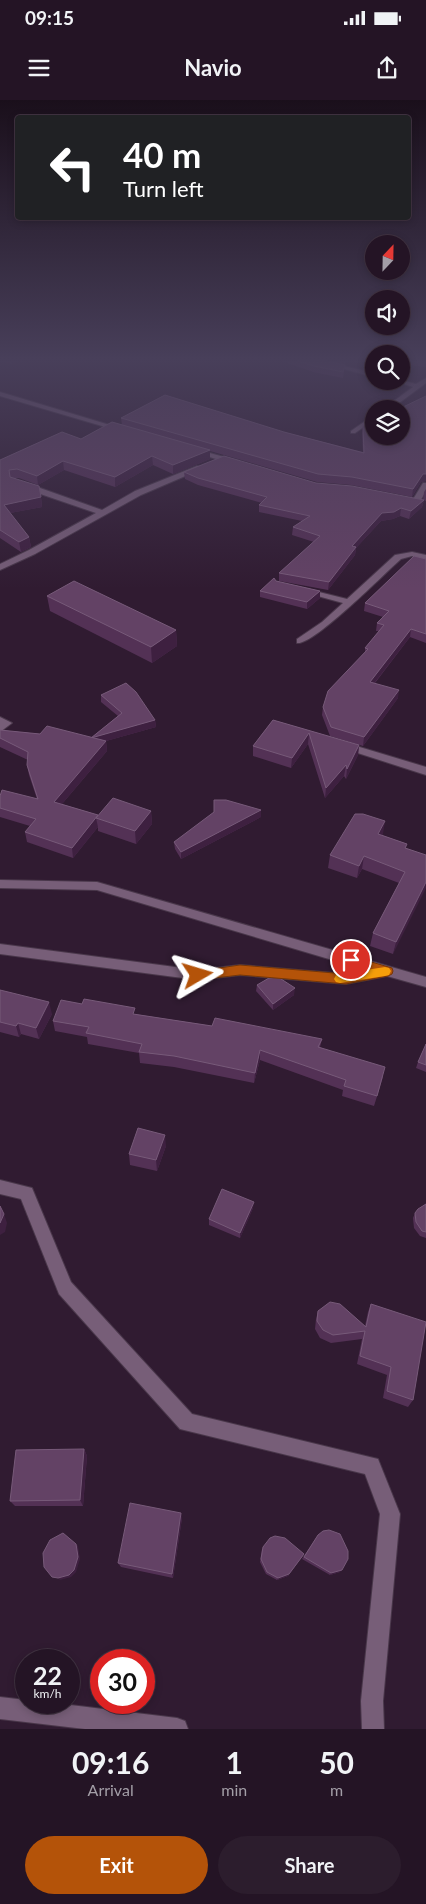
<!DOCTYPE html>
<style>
:root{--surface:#241425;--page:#2c1d2d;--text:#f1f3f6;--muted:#a39ea7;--line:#413342;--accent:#b45309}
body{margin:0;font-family:Lato,sans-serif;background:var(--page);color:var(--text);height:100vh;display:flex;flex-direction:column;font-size:19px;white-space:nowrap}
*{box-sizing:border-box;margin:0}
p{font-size:16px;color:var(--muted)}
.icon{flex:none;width:28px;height:28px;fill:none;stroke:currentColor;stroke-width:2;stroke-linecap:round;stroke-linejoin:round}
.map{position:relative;height:1629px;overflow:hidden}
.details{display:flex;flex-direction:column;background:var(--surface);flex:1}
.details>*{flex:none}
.banner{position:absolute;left:15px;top:15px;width:396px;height:105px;border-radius:5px;box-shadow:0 2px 8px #0003,0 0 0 1px var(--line);background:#202124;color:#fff;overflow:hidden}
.needle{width:32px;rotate:22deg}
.controls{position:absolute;left:365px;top:135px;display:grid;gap:10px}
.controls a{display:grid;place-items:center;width:45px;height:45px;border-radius:50%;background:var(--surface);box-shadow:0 2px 8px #0003,0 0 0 1px var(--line);font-size:25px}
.speed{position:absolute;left:15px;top:1549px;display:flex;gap:10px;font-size:25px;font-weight:700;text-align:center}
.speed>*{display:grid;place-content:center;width:65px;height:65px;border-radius:50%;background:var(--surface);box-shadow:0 2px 8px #0003,0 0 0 1px var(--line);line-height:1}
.speed small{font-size:12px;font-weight:400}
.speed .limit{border:8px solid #d22;background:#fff;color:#111}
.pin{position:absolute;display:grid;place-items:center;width:42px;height:42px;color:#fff;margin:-21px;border:2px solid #fff;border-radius:50%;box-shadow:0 1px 5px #0007}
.me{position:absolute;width:55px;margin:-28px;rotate:83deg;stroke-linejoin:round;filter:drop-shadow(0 0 4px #0008)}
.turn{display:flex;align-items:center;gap:18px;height:105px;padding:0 25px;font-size:22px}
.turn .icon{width:65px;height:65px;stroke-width:2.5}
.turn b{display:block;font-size:35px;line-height:42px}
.eta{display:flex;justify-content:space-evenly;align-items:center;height:85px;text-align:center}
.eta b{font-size:30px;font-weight:700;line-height:35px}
.button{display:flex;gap:10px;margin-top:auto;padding:10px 25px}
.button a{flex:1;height:58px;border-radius:30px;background:var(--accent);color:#fff;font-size:20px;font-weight:700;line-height:58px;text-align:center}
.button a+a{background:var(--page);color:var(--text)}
.status{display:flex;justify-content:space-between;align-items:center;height:35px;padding:0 25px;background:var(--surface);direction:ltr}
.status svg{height:14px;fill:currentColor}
header{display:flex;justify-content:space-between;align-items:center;height:65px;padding:0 25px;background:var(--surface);font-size:22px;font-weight:700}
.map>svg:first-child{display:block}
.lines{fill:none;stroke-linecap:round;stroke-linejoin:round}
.minor-casing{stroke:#49374a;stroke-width:2}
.minor{fill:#775e78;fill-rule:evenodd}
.wall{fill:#533155}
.shaded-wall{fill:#3e2040}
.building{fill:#634265;stroke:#775a79}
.route{fill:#b45309;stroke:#753606}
.slow{fill:#f59e0b}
</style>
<div class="status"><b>09:15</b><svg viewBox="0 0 49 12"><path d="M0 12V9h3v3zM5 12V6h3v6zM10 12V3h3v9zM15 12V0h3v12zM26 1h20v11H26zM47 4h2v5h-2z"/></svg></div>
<header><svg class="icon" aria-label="menu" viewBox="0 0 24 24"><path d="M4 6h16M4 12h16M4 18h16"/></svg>Navio<svg class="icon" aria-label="share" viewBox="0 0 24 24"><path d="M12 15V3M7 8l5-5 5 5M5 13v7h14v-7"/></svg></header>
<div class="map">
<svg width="426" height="1629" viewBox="0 0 426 1629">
<rect width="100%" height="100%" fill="#301b31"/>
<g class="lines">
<defs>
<g id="minor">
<path d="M313,261H322L374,273V277Z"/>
<path d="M426,278V283L391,309H383L413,287L395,281L401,280L416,284Z"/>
<path d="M0,292L123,329L124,330L119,331L0,296Z"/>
<path d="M374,315V320L355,333H351V331Z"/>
<path d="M195,349L239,361L240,363L236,365L193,352L191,351Z"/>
<path d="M197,366L204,368L141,395L35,454L0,470V464L29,450L96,413L20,387V383H26L102,410L135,391Z"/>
<path d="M423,383H426V391L419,403H413L412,401Z"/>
<path d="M412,452L426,455V459L412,456L401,459C385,473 313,546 297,543V539L322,522L343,503L303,492V488L347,499L395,455Z"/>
<path d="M0,617L12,623L0,632Z"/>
<path d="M343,642L426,667V675L339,647L338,645L339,643Z"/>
<path d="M0,780L97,782L426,877V887L387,876L346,884L240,875L198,880L0,854V844L198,870L240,865L346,874L366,870L97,790L0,788Z"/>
<path d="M0,1080L32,1088L71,1182L192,1314L378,1359L400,1414L383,1601L384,1629H362L361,1601L380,1414L365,1374L180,1329L59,1194L21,1099L0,1094Z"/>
<path d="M0,1597L26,1600V1602H46L177,1618L185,1621L188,1629H85L0,1619Z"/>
</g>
</defs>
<use href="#minor" class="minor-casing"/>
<use href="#minor" class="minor"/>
</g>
<g class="wall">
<path d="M0,261H19L12,264Z"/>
<path d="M282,261H327L344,271L343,278L313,272Z"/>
<path d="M329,261H346L345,264Z"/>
<path d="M401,261H426V267L401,264Z"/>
<path d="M121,318L284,332L363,352L362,333L363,326L426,381L421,382L412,397L351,385L317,382L210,351V359L173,374L153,365L115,387L64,370L38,385L19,378H15L41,397L42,407L10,413L29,437L31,447L21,452L0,438V360L81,339L122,325Z"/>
<path d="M184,372L316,383L423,400L424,392L426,389V401L424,400L422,407L409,419L400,416L393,419L381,421L356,448L355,455L328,490L279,481V473L314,442L292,435L293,427L302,421L259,412V405L262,403L198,385L185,379Z"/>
<path d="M426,459V543L410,537L375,583L398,598L363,646L330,636L322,615L323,607L365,553V548L379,531H376L377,523L383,517L364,511L365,503Z"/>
<path d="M276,481L320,491V498L307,509L260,497V491Z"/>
<path d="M47,496L176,530L177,546L152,563L50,511Z"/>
<path d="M101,595L155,620L156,627L106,641L107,651L62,704L98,715L151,711L152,724L136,744L98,731V727L73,758L27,742L25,732L30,726L0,717V696L37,699L29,675L27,665L28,660L0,647V630L40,634L92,637L118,616L101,602Z"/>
<path d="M273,620L359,645L358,655L346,679L344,676L325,698L308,644L291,668L253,656V646Z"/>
<path d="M261,717L181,759L175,749L174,742Z"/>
<path d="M383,734L382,735L407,744L406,748L426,755L393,854L370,846L373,833L399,783L362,769L357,778L328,768L330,755Z"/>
<path d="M257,885L294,895L273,910L256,891Z"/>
<path d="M0,890L52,914L39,939L21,934L19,937L0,932Z"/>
<path d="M135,914L212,926L322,939L320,947L383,977L374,1006L342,996L343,990L260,960L254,983L174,967L140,963L139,953L88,944L87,937L55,931L53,921Z"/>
<path d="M426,944V972L416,968L418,962Z"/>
<path d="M166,1046L157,1071L130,1065L129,1054Z"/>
<path d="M426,1104V1138L420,1136L414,1128L413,1118L415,1113Z"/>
<path d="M253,1108L240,1138L209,1125V1119Z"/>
<path d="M371,1204L413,1300L408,1307L383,1298L387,1275L357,1264L362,1239L331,1243L320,1238L315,1229L316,1219L318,1211L365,1226L368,1212Z"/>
<path d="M84,1349L87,1356L83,1406H15L10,1401Z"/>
<path d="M182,1418L173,1478L121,1467L118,1463Z"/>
<path d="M318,1435L340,1472L330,1475L302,1459Z"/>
<path d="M262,1449L304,1454L288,1476L277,1480L266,1474L260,1462Z"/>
</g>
<g class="shaded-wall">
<path d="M11,261H19L12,264Z"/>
<path d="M210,350V359L173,374V365Z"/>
<path d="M152,356L153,365L115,387V377Z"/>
<path d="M63,361L64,370L38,385L37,376Z"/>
<path d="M423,374H426V381L421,382L412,397L413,389Z"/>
<path d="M41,397L42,407L5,414L4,405Z"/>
<path d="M424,400L422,407L409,419L411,411Z"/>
<path d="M401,408L400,416L393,419L381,421L356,448L355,455L328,490L329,482L352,446L382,413Z"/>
<path d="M29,437L31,447L21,452L19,442Z"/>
<path d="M320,491V498L307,509V502Z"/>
<path d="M411,529L410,537L369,590L370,582Z"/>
<path d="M176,530L177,546L152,563L151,547Z"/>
<path d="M399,590L398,598L363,646L364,637Z"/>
<path d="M155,620L156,627L106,641L107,651L56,711L54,702L91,638Z"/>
<path d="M309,633L308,644L291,668L292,658Z"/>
<path d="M359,645L358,655L346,679L347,669Z"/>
<path d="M346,665L344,676L325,698L326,688Z"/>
<path d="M261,710V717L181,759V752Z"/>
<path d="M151,711L152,724L136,744L135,731Z"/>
<path d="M96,718L98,727L73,758L72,748Z"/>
<path d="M385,721L383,734L376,747L378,734Z"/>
<path d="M364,756L362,769L357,778L359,766Z"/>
<path d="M426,782V788L393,854L396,842Z"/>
<path d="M295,888L294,895L273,910V904Z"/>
<path d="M49,902L52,914L39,939L36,928Z"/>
<path d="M18,923L21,934L19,937L16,926Z"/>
<path d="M260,950V960L254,983L255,973Z"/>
<path d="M165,1035L166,1046L157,1071L156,1060Z"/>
<path d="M254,1102L253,1108L240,1138V1133Z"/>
<path d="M4,1114L7,1123L5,1132L0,1135V1123Z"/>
<path d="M84,1349L87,1356L83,1406L80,1400Z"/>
<path d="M181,1413L182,1418L173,1478L172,1474Z"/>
<path d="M76,1444L78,1446L80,1459L76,1472L71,1477L60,1480L58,1478Z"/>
<path d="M304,1454L288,1476L277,1480L278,1478Z"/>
<path d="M342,1470L340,1472L330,1475L331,1473Z"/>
</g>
<g class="building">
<path d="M298,261H327L345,265L343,272L314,266Z"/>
<path d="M165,295L284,332L364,353L363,326L374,321V336H401V309H399L426,296V374H423L413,389L352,377L318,374L121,318Z"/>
<path d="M112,322L210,350L173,365L152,356L115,377L63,361L37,376L17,369L9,370L10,377L39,386L41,397L4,405L29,437L19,442L0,430V360L62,332L81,339Z"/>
<path d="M224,356L316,383L352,386L424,400L411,411L401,408L394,412L382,413L352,446L356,447L329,482L279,473L320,436L293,427L310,416L259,405L267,397L198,378L184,372Z"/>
<path d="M414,456L426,459V534L411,529L370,582L399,590L364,637L331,627L323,607L328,591L368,549L365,548L384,525L377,523L389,511L365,503Z"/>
<path d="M274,478L276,481L320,491L307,502L260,491Z"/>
<path d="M74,481L176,530L151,547L47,496Z"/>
<path d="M126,583L136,592L155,620L91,638L122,613L101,595Z"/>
<path d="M273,620L359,645L347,669L346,665L326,688L309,633L292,658L253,646Z"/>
<path d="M47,626L106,641L54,702L98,715L72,748L25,732L36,719L0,708V696L2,690L38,699L27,665L28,652L0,638V630L40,634Z"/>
<path d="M113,698L151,711L135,731L96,718Z"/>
<path d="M214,700H226L261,710L181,752L174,742L214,712Z"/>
<path d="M355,714H363L385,721L378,734L407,744L405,748L426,755V782L396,842L373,833L405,772L364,756L359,766L330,755Z"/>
<path d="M278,877L295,888L273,904L257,885L269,878Z"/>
<path d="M0,890L49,902L36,928L18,923L16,926L0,922Z"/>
<path d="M84,899L135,908L133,914L212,926L215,918L322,939L318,947L385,967L377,996L344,986L346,980L260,950L255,973L174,956L139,952L142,944L86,933L89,927L53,921L61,900L82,904Z"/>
<path d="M426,944V965L418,962Z"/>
<path d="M138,1028L165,1035L156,1060L129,1054Z"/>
<path d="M222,1089L254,1102L240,1133L209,1119Z"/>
<path d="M426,1104V1132L422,1131L416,1122L415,1113L418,1109Z"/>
<path d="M0,1106L4,1114L0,1123Z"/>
<path d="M330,1202L340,1204L366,1227L371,1204L426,1222L413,1300L387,1291L391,1267L360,1256L365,1231L333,1235L323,1230L317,1221L318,1211Z"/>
<path d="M84,1349L80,1400L10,1401L16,1350Z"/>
<path d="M130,1403L181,1413L172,1474L118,1463Z"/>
<path d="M329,1430L340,1434L348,1451V1459L342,1470L331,1473L304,1457L318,1435L323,1431Z"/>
<path d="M63,1433L76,1444L78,1457L74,1470L69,1475L58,1478L52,1477L44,1467L43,1453L50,1440Z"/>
<path d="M275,1436L285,1438L304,1454L289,1474L278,1478L267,1472L261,1459L263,1447L270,1438Z"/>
</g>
<linearGradient id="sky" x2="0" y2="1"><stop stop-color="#1a0f1b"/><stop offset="0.53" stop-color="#483f5a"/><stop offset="1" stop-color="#483f5a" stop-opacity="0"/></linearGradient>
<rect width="426" height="489" fill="url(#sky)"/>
<path class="route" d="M351,856L392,868L393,871L392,874L388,876L346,884L240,875L198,880L194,879L192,875L194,872L198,871L240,865L346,874L368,870L347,864L345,860L347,857Z"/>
<path class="slow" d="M385,867L389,868L391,871L389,875L385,876L340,883L336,882L334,879L336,875L340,874Z"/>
</svg>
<div class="controls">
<a><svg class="needle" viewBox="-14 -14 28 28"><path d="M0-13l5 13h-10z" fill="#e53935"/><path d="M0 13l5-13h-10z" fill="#a39ea7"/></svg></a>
<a><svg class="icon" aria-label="sound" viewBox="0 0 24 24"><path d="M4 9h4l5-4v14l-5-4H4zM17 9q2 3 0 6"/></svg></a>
<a><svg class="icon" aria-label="search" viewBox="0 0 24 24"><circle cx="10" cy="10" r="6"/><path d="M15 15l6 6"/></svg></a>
<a><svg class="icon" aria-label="layers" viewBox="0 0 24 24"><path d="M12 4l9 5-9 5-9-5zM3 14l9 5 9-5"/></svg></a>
</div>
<div class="speed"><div>22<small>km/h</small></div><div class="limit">30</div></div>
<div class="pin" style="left:351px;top:860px;background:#d93025"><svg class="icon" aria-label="arrive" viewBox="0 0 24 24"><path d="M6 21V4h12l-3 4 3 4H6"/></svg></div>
<svg class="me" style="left:198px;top:875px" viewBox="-20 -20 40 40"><path d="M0-17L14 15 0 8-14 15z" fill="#b45309" stroke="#fff" stroke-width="4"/></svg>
<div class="banner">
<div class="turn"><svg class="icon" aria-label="left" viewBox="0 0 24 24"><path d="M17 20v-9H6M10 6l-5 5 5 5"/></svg><div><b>40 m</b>Turn left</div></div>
</div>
</div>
<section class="details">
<div class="eta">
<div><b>09:16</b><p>Arrival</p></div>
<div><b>1</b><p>min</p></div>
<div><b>50</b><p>m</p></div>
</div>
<div class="button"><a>Exit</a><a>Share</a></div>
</section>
